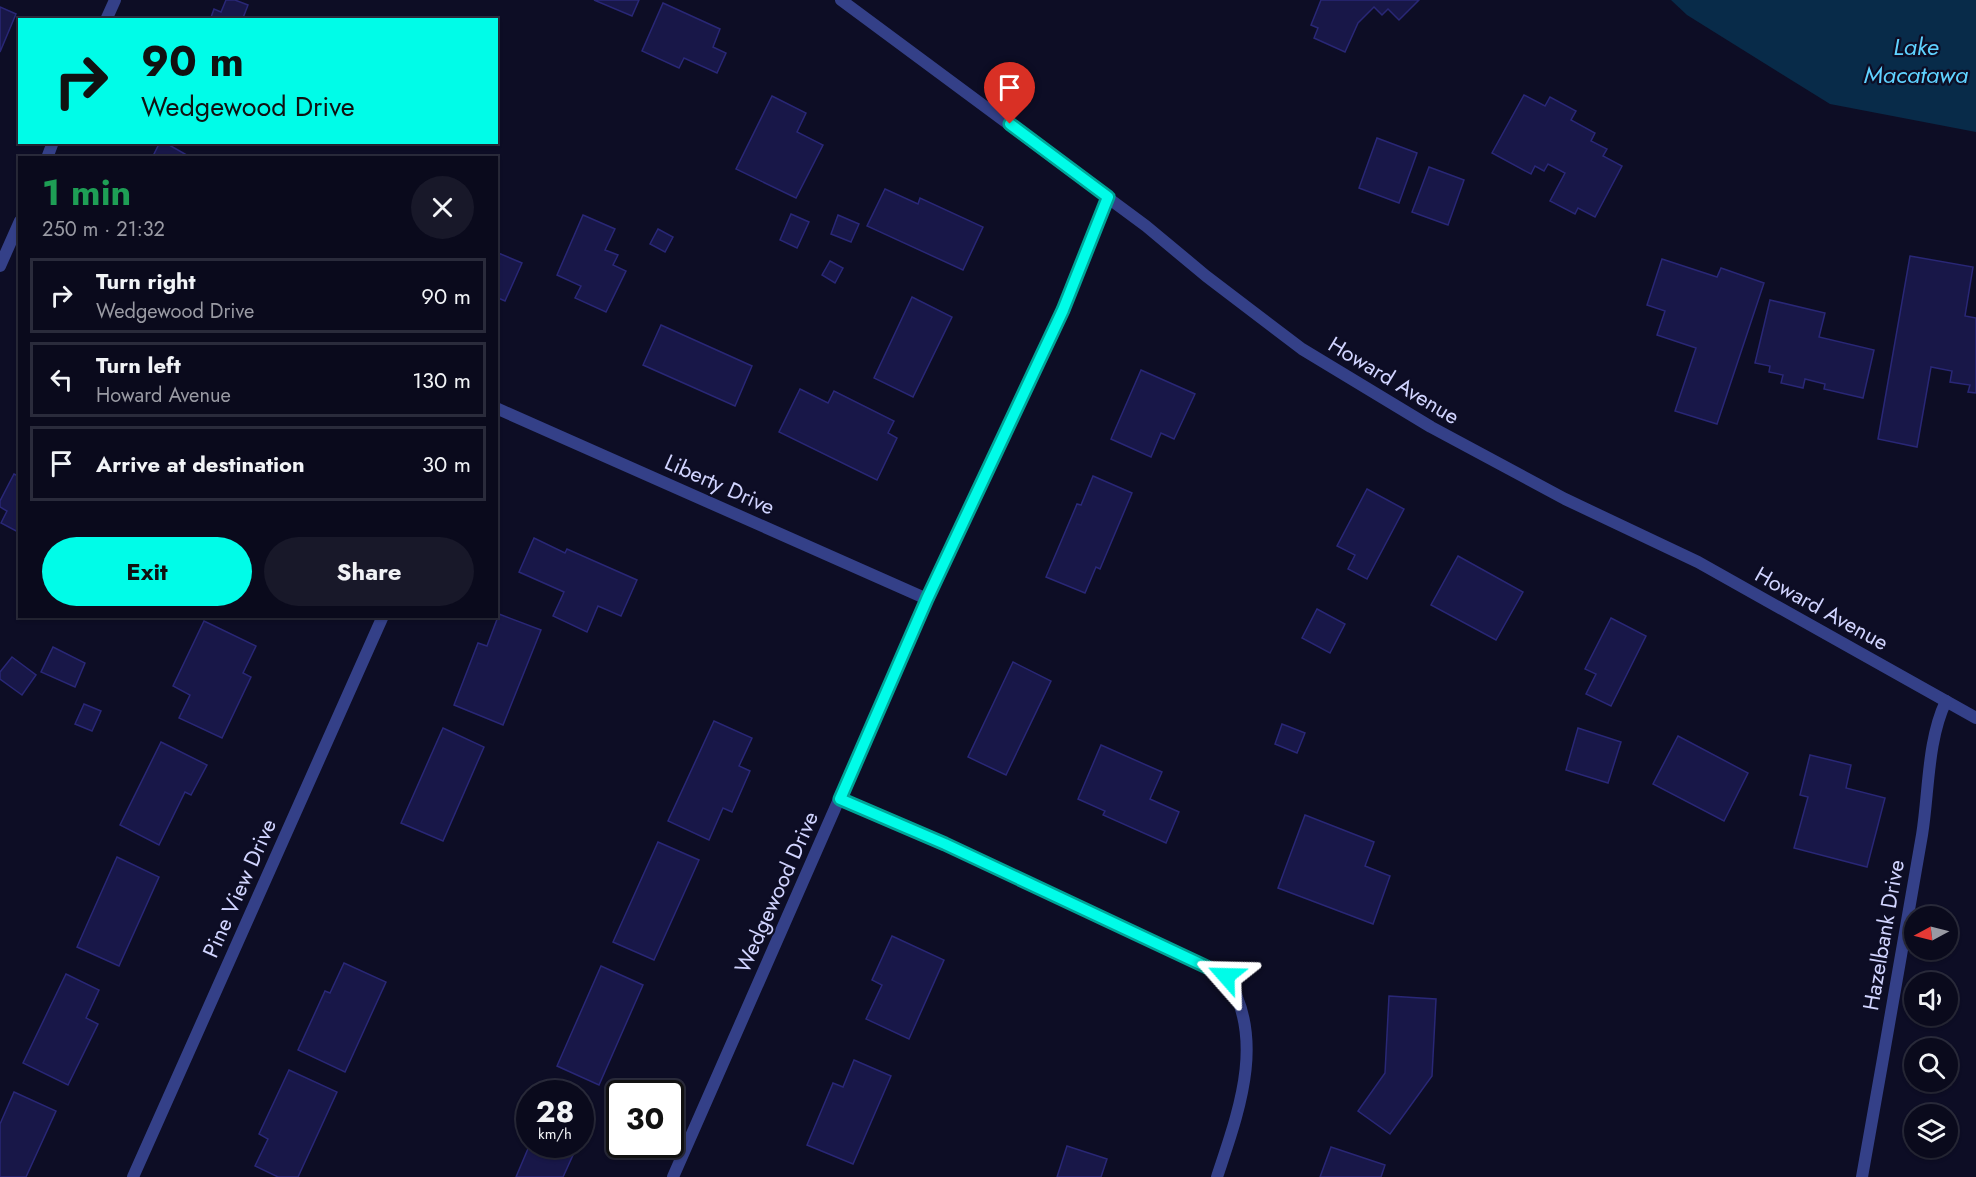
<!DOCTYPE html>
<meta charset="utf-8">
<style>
:root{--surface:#0a0a1c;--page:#181829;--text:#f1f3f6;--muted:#999aa3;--line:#2a2b3b;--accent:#00fce8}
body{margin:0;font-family:Jost,sans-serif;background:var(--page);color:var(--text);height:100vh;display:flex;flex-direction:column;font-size:22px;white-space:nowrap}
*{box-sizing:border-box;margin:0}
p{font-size:20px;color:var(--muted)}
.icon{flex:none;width:33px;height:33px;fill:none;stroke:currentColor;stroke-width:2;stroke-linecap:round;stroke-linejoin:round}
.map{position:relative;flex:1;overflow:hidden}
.panel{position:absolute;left:18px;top:156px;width:480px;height:462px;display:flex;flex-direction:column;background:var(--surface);border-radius:0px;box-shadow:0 2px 4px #0004,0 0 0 2px var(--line)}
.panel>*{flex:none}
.top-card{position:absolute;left:18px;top:18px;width:480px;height:126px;border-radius:0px;box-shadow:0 2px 4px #0004,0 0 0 2px var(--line);background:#00fce8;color:#111;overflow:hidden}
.needle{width:39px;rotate:263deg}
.buttons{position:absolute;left:1904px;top:906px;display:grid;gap:12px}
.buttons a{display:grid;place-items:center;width:54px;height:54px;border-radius:50%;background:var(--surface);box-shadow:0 2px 4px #0004,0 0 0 2px var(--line);font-size:30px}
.speed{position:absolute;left:516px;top:1080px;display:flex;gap:12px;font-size:30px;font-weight:700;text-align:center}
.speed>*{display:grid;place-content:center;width:78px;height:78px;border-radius:50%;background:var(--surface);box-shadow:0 2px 4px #0004,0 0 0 2px var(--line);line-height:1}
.speed small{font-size:15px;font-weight:400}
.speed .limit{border:3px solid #111;border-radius:9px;background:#fff;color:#111}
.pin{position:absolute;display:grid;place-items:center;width:51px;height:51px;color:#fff;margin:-62px -26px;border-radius:50% 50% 50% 0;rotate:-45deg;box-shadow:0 0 6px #0007}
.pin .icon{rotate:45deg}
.me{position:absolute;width:66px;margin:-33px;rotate:295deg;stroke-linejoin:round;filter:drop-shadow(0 0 4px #0008)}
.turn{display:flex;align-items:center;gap:21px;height:126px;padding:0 24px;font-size:27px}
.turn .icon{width:78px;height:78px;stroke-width:2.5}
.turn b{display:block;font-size:42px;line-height:51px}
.round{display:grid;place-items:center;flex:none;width:63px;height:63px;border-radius:32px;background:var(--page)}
.summary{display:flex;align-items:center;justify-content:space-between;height:102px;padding:0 24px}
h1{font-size:36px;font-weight:700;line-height:45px;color:#1e9e55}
.cta{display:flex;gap:12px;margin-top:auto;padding:12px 24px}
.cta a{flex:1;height:69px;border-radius:36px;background:var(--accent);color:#111;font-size:24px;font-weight:700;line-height:69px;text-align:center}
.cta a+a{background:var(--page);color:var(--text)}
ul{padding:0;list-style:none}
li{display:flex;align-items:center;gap:18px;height:75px;margin:0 12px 9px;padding:0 12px;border:3px solid var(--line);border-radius:0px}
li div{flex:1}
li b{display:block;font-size:22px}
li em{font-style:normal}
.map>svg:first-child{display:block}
.water{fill:#082b49}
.building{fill:#181748;stroke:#292776;stroke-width:1.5}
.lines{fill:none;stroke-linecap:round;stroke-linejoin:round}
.minor{stroke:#344088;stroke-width:12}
.route-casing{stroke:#00a497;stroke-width:15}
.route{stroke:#00fce8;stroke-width:10}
.labels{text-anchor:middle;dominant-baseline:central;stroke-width:4.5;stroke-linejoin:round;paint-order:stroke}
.street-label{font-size:22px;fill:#d1d4ff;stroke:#0d0d25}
.water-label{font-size:24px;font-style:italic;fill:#5fd2ff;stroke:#0d0d25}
</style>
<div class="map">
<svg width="1976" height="1177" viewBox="0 0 1976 1177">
<rect width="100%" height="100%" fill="#0d0d25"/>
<path class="water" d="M1671,0H1976V132L1830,104L1687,15Z"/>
<g class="building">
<path d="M226,0H235L248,5L243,18L246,20H210L214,9L221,12Z"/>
<path d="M594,0H639L632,16Z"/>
<path d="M1321,0H1419L1399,20L1388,9L1382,15L1374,7L1358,23L1345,52L1314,38L1318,28L1311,25Z"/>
<path d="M663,3L720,29L713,47L726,53L717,73L684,58L679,68L642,51Z"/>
<path d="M0,7L16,14L0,52Z"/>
<path d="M1524,95L1545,106L1550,97L1576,111L1571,120L1595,133L1591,141L1607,149L1603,156L1622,166L1595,217L1578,208L1575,214L1550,201L1565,173L1548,164L1544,171L1535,166L1531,174L1492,153Z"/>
<path d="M772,96L806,113L797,132L823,145L796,198L736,169Z"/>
<path d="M1377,138L1417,153L1399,203L1359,188Z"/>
<path d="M160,142H164L192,158H152Z"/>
<path d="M1429,167L1464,180L1448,225L1412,212Z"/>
<path d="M885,189L918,204L920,198L983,227L963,270L867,226Z"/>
<path d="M791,214L809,222L797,248L780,240Z"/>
<path d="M583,215L615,229L605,250L618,255L613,265L626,271L606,312L575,298L581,286L557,275Z"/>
<path d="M838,215L859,224L851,242L831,234Z"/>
<path d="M658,229L673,237L665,252L650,244Z"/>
<path d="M496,252L522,263L505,301L496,297Z"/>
<path d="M1910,256L1973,267L1965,316L1976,318V393L1968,392L1970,385L1950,382L1952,371L1931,367L1917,447L1878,439Z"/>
<path d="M1662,259L1717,277L1721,268L1764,283L1717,424L1675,411L1696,348L1657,335L1665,311L1647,305Z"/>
<path d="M830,261L843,268L835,283L822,275Z"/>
<path d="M912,297L952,317L913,397L874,378Z"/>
<path d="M1770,300L1825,313L1819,337L1874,350L1863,398L1824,389L1825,384L1805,379L1803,388L1781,383L1783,375L1769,372L1770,366L1755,363Z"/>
<path d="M661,325L752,366L735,406L643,365Z"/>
<path d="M1141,370L1195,394L1174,439L1161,433L1151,457L1111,439Z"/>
<path d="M800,389L828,403L834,391L894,421L888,433L897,438L877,480L779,432Z"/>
<path d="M14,474L20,477V533L1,523L7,511L0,507V501Z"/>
<path d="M1093,476L1132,493L1100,569L1096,567L1085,593L1046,577L1077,504L1081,505Z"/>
<path d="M1367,489L1404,509L1367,579L1348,569L1355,555L1337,546Z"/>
<path d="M534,538L565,553L567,549L637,580L621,616L598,606L587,632L553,616L564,592L519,572Z"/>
<path d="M1458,556L1523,592L1496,640L1431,605Z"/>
<path d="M1317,609L1345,624L1330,653L1302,638Z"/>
<path d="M499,614L541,630L503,725L454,705L478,643L487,646Z"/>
<path d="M1611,618L1646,636L1611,706L1586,694L1596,674L1585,669Z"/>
<path d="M204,621L256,646L243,673L251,677L222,738L179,718L190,695L173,686Z"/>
<path d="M53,647L85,663L75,687L41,672Z"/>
<path d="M12,657L36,675L22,695L0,679V672Z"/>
<path d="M1013,662L1051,681L1006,775L968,757Z"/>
<path d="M84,704L101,711L92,731L75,724Z"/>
<path d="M714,721L752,738L739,766L750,771L732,812L723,808L709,840L668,821Z"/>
<path d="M1282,724L1305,733L1297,753L1275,744Z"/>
<path d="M443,728L484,747L443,841L401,823Z"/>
<path d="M1578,728L1621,742L1608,783L1566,770Z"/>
<path d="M1678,736L1748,773L1724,821L1653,784Z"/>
<path d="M161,742L207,765L191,795L185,792L159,845L120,825Z"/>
<path d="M1101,745L1162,772L1150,799L1179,812L1166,843L1103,815L1105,811L1078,799Z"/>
<path d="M1810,755L1851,765L1846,788L1885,798L1867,867L1794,848L1808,797L1800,795Z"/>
<path d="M1305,815L1374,842L1365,866L1390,876L1373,924L1278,888Z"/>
<path d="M658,842L699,860L654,960L613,942Z"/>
<path d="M117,857L159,877L119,966L77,947Z"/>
<path d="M892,936L944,960L909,1039L866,1019L882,985L872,980Z"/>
<path d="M344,963L386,982L345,1072L298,1050L325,991L330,993Z"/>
<path d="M601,966L643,985L599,1085L557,1066Z"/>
<path d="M66,974L99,990L86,1018L98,1024L68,1085L23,1063Z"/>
<path d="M1389,996L1436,999L1432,1076L1390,1134L1358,1111L1385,1073Z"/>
<path d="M854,1060L891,1076L853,1164L807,1145L833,1083L843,1087Z"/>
<path d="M289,1070L337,1092L298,1177H278L255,1166L268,1139L259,1134Z"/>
<path d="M14,1092L56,1111L26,1177H0V1124Z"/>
<path d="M580,1107L592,1112L580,1138Z"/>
<path d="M530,1144H578L563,1177H516Z"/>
<path d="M1067,1146L1107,1159L1101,1177H1057Z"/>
<path d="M1331,1147L1385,1165L1381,1177H1320Z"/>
</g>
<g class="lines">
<g class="minor">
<path d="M841,0L1146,226L1206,276L1302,349L1431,427L1565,499L1698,562L1976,718"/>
<path d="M106,20L115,0"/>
<path d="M47,158L53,142"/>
<path d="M0,266L20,221"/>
<path d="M496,408L927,599"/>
<path d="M840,799L945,844L1226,976C1267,1039 1238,1113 1217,1177"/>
<path d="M133,1177L383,616"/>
<path d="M673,1177L927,599L1063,310L1108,197"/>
<path d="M1862,1177C1882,1063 1903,949 1922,835C1929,792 1927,741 1946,701"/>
</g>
</g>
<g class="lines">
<defs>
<path id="route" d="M1010,124L1108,197L1063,310L927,599L840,799L945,844L1226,976"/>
</defs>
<use href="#route" class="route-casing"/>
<use href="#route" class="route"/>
</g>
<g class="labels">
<g class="street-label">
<text transform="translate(1394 380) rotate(31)">Howard Avenue</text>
<text transform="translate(720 484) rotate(24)">Liberty Drive</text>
<text transform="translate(1822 608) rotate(29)">Howard Avenue</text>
<text transform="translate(239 888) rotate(-66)">Pine View Drive</text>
<text transform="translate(776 892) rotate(-66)">Wedgewood Drive</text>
<text transform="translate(1883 935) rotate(-80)">Hazelbank Drive</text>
</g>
<g class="water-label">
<text x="1916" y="46">Lake<tspan x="1916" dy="28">Macatawa</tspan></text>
</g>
</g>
</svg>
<div class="buttons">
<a><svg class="needle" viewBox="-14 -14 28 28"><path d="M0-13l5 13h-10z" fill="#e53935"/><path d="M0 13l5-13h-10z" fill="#999aa3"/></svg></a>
<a><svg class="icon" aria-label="sound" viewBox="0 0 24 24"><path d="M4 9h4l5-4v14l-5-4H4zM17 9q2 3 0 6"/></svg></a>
<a><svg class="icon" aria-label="search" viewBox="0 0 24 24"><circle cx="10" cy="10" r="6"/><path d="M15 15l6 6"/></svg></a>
<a><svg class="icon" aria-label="layers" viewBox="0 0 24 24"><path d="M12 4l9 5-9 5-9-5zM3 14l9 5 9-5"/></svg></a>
</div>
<div class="speed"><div>28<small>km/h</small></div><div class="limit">30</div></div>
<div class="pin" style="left:1010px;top:124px;background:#d93025"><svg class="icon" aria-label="arrive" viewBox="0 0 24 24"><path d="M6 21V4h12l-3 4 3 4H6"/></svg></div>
<svg class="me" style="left:1226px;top:976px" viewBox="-20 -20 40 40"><path d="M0-17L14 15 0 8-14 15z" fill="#00fce8" stroke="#fff" stroke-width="4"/></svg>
<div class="top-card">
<div class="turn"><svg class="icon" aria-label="right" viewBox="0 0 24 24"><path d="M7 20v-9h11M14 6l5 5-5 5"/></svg><div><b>90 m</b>Wedgewood Drive</div></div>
</div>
<section class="panel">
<div class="summary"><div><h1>1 min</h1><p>250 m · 21:32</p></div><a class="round"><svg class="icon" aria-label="close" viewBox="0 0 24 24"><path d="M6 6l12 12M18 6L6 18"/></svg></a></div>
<ul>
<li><svg class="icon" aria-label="right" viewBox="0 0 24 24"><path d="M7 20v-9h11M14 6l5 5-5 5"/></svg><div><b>Turn right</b><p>Wedgewood Drive</p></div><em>90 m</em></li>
<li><svg class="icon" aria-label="left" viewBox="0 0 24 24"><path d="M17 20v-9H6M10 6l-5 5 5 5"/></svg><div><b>Turn left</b><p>Howard Avenue</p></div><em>130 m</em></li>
<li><svg class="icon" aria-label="arrive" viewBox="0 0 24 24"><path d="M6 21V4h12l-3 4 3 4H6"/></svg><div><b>Arrive at destination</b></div><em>30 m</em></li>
</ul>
<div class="cta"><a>Exit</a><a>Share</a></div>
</section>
</div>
